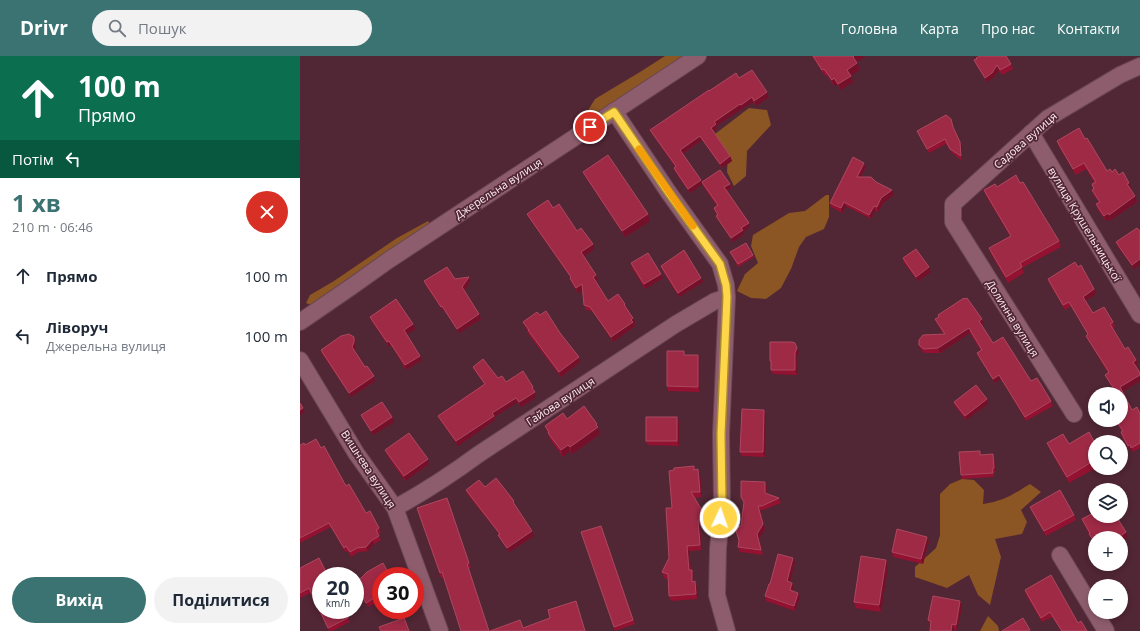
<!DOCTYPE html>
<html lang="uk">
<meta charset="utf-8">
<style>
:root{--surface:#fff;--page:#f2f2f3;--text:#1f2937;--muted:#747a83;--accent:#3b7372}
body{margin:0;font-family:"Open Sans",sans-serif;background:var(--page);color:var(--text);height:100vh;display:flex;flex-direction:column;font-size:15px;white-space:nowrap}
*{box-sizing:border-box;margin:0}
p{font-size:13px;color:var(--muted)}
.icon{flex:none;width:22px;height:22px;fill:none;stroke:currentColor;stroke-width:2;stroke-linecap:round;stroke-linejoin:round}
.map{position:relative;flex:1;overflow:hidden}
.panel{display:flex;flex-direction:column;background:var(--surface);width:300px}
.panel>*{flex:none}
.hud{background:#0b6e4f;color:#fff;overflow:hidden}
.tools{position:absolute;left:788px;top:331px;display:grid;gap:8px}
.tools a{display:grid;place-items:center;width:40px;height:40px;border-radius:50%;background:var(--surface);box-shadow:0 2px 6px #0003;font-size:20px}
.speed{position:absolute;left:12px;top:511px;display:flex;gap:8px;font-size:20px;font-weight:700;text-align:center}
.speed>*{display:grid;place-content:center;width:52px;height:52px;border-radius:50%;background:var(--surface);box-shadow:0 2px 6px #0003;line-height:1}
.speed small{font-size:10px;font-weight:400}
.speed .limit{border:6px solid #d22;background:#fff;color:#111}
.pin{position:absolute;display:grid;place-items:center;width:34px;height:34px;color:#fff;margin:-17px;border:2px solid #fff;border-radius:50%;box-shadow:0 1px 4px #0007}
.me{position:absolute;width:44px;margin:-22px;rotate:3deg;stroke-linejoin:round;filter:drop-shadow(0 0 3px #0008)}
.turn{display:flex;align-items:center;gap:14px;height:84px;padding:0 12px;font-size:18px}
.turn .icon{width:52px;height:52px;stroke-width:2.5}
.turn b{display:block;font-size:28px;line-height:34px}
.then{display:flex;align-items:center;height:38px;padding:0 12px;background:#0003;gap:8px;font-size:15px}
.round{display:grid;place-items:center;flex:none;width:42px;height:42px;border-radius:21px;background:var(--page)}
.headline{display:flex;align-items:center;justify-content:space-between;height:68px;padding:0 12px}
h1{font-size:24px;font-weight:700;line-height:30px;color:var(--accent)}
.action{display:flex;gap:8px;margin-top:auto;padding:8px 12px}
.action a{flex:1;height:46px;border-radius:24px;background:var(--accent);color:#fff;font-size:16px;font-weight:700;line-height:46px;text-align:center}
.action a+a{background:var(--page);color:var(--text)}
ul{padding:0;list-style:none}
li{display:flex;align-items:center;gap:12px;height:60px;padding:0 12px}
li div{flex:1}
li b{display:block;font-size:15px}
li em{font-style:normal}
header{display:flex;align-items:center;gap:24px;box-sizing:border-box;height:56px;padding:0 20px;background:var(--accent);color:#fff}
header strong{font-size:19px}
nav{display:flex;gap:22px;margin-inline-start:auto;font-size:14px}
.search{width:280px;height:36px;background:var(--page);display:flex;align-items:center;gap:10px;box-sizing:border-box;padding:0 14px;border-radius:22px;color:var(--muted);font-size:15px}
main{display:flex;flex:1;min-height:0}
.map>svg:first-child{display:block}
.forest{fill:#8b5524}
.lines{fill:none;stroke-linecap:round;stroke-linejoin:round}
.street-casing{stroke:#694653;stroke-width:18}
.street{stroke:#8e5d6d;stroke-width:16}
.wall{fill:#931231}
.shaded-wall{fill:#74102a}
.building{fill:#9e2a46;stroke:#ad4860}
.route-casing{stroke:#a68a30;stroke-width:10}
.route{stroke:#ffd54a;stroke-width:7}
.slow{stroke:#f59e0b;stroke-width:7}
.labels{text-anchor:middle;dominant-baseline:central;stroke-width:3.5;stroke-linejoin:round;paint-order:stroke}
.street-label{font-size:11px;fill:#fdebf0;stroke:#512635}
</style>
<header>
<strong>Drivr</strong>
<div class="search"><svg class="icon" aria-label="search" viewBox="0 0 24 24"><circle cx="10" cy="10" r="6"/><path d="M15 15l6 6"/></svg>Пошук</div>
<nav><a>Головна</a><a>Карта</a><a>Про нас</a><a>Контакти</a></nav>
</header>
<main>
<section class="panel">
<div class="hud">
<div class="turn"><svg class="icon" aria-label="ahead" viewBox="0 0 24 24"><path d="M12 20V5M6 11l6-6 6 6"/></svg><div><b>100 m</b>Прямо</div></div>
<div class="then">Потім<svg class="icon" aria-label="left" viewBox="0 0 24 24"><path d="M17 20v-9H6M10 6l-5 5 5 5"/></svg></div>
</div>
<div class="headline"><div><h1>1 хв</h1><p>210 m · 06:46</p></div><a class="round" style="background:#d93025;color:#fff"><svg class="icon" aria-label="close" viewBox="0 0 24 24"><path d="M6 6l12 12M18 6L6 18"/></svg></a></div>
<ul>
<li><svg class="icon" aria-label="ahead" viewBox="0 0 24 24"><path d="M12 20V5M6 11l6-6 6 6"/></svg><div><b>Прямо</b></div><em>100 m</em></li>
<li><svg class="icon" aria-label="left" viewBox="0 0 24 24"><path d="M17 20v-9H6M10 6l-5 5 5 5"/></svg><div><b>Ліворуч</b><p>Джерельна вулиця</p></div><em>100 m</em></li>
</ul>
<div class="action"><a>Вихід</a><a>Поділитися</a></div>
</section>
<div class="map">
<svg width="840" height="575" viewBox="0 0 840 575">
<rect width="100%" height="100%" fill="#512635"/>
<g class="forest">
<path d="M365,0H394L287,64V56L295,43L340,16Z"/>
<path d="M449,52L467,54L471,69L447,95L446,120L434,130L427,116L428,97L415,78Z"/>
<path d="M526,139H529V161L524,173L506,181L499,191L491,213L481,232L466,243L451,242L437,235L445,218L458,207L451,190L453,179L489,157L505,155Z"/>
<path d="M128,165L131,170L11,249L6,247L10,239L34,225L97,182Z"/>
<path d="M662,423L674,424L684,434L683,448C704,445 712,439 730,428L741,436L721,454L727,466L722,478L695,483L701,501L690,549L678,539L669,519L647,532L615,521V511L636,492L640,479V438L650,428Z"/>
<path d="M688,560L698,570L699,575H680Z"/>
</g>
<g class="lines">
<defs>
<g id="street">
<path d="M314,55L369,137L420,208L426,229L427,241L421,378L422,446L418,493L417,539L427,575"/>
<path d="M731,77L840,259"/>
<path d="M0,266L51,231L89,204L398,0"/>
<path d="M0,304L56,397L95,452L140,575"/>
<path d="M774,358L653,166V148L748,62L820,19L840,10"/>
<path d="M95,452C124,436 152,418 179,398L376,268L415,245L427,241"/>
<path d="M760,499L806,575"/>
</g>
</defs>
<use href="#street" class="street-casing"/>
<use href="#street" class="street"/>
</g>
<g class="wall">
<path d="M512,0H566L556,6L560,14L551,19L553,26L541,34L537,28L534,30L527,19L525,20Z"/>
<path d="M674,4L711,8L713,13L702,19L699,14L694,21L687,26L676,9Z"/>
<path d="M439,22L469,41L456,50L453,46L442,53L416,70L417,73L413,75L430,100L432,105L422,112L402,84L383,98L401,124L402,128L390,137L375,116L374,112L375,111L352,78L350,74L409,35Z"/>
<path d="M653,67L654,74L662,91V105L652,97L646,88L629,97L619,79L617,75Z"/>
<path d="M785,83L807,115L812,116L819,119L832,133H831L837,146L811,164L810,163L806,165L798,154L796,148L799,146L794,140L792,134L794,133L792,128L794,126L786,113L776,119L759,91L757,85Z"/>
<path d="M566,111L561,121L576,126L594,139L583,147L578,156L575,154L571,163L546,150L542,157L531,151L530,147Z"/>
<path d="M283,116L348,158L350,165L325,181L286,122Z"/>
<path d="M402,126L430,128L431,132L427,135L450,171L443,176L444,178L433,186L418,164L416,160L417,159L414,152L417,150L403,130Z"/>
<path d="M720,127L759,185L761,191L722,212L724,217L708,227L691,198L689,192L710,180L686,140L684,134L697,131Z"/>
<path d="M253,152L277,175L294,193L284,200L296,219L298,224L296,225L308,245L325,248L327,252L335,267L334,268L335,270L313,286L292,255L286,254L284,249L283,233L278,237L271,226L270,221L229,162L227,158Z"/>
<path d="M840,175L834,213L818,191L816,186Z"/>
<path d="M430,196L453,199L454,201L438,211Z"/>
<path d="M603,202L631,216L618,225L604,207Z"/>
<path d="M331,207L363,222L345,233L332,212Z"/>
<path d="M361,210L401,222L403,226L379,241L362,214Z"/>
<path d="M155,223L170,226L164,235L181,263L159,277L144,254L143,255L126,230L124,225Z"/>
<path d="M748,223L794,233L796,238L785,245L793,257L813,266L815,271L813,272L825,293L836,304L838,308L836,310L840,317V325L822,335L832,354L840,358V392L833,396L832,393L830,395L822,381L821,376H822L815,364H821L816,338L807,323L805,319L808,317L788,284L786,280L788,279L771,250L765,254L749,227Z"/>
<path d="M240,259L260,277L280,306L261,321L229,279L223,266Z"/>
<path d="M638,259L684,268L681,269L693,287L751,345L753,350L726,365L701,323L695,327L679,302L677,297L681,295L670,277L640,297H625L621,294L619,289L644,279L637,268L635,263L639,261Z"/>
<path d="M70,261L113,268L115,273L107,278L122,304L106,314L91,289L89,291L72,266Z"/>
<path d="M54,281L56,291L54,294L75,325L51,341L22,298L21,294Z"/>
<path d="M499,296L497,302V319L473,318L471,314V308L470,305Z"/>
<path d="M386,299H398L399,304L400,336L368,335L367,330Z"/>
<path d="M173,311L206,326L233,331L236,341L221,351L218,346L194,361L195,364L158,390L140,364L138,360L184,328L175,315Z"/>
<path d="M654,346L688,348L666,364L655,350Z"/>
<path d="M464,354L466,359L465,401L442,400L440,396Z"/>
<path d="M61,359L92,361L94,366L73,379L63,363Z"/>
<path d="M377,361L379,366V390L348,389L346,385Z"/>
<path d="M267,363L297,368L300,378L272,398L270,395L263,401L250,383L245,370Z"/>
<path d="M747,387L769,388L795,387V412H796L769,427L750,394Z"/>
<path d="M0,389H5L21,392L46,430L66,457L79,472L81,476L78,478L81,484L74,488L68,495L59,496L51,501L48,495L45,496L31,471L0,487Z"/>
<path d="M85,394L129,408L105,425L87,399Z"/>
<path d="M682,399L694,402L696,416L694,417V421L662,423L661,419Z"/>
<path d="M394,410L395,414L400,419L402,441L395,442L403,456L405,461L403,469L400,470L402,494L389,495L391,514H392L394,519V526L395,525L397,531L398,543L371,545L369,540L368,523L364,522L362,516L369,502L372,452L374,414Z"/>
<path d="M467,430L466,438L479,442L481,447L463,454H460L465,473L459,483L463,499L440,496L438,491L444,447L441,441Z"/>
<path d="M185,431L215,450L234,480L209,496L200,483L198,479L199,478L168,439L166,434Z"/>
<path d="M147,442L171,512L141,522L117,452Z"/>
<path d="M730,451L774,459L776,464L746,480L732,456Z"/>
<path d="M782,463L828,481L795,482V488L791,482L784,468Z"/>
<path d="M301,470L335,568L315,575L314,571Z"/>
<path d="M629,485L623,508L593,501L592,496Z"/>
<path d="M586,504L588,511L581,556L556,552L554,546Z"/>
<path d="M495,506L490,526L494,531L492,535L500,541L495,555L466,545L465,540L470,528Z"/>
<path d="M0,512L21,520L48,562L50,566L32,575H29L10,537L0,542Z"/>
<path d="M81,520V545L76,547L68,551L59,536L57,532Z"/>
<path d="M725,534L787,575H761L752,561L742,566L726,539Z"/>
<path d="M662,550L657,574L630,569L628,564Z"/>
</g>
<g class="shaded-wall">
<path d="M554,0H566L555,7L553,1Z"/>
<path d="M557,7L560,14L550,20L547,14Z"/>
<path d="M697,9L699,14L694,21L687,26L685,22Z"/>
<path d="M551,20L553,26L541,34L538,28Z"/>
<path d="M534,22L537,28L534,30L532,24Z"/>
<path d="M467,36L469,41L456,50L454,45Z"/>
<path d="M452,41L453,46L442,53L441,49Z"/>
<path d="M440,48L442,53L416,70L417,73L412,76L411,72L414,66Z"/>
<path d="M400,80L402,84L382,98L380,94Z"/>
<path d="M660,86L662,91V105L661,100Z"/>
<path d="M430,100L432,105L422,112L420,108Z"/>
<path d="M564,107L566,111L559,125L557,121Z"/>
<path d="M401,124L402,128L390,137L388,133Z"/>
<path d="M829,127L832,133L830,134L827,128Z"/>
<path d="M430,128L431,132L426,135L424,131Z"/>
<path d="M592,134L594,139L583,147L578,156L577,151L581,142Z"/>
<path d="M835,140L837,146L811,164L809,159Z"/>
<path d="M544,146L546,150L542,157L541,152Z"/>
<path d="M574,150L575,154L571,163L569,159Z"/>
<path d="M808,157L810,163L806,165L804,160Z"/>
<path d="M348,158L350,165L325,181L322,175Z"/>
<path d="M449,167L450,171L443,176L444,178L433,186L431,182L441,172Z"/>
<path d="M293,188L294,193L283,201L281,196Z"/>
<path d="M840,203V209L834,213L832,209Z"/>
<path d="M629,211L631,216L618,225L616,221Z"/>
<path d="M361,218L363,222L345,233L344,228Z"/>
<path d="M296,219L298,224L295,226L293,221Z"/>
<path d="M169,221L170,226L163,236L162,231Z"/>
<path d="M401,222L403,226L379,241L378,237Z"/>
<path d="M282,228L284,233L278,237L276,232Z"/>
<path d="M794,233L796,238L784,246L783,241Z"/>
<path d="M142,250L144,254L143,255L141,251Z"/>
<path d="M179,258L181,263L159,277L157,273Z"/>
<path d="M333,262L335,267L334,268L335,270L313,286L311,281Z"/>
<path d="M682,263L684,268L681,270L679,265Z"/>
<path d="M113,268L115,273L106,279L104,274Z"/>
<path d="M669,272L670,277L640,297L638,292Z"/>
<path d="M54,281L56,291L53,295L52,291Z"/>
<path d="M89,285L91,289L89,291L87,286Z"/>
<path d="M497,292L499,296L497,302V319L495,314V297Z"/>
<path d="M398,299L399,304L400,336L398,331Z"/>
<path d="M120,300L122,304L106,314L105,309Z"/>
<path d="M279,301L280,306L261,321L259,316Z"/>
<path d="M836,304L838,308L835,310L833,306Z"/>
<path d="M699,319L701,323L695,327L693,323Z"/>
<path d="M840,319V325L822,336L820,331Z"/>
<path d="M74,320L75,325L51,341L49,337Z"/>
<path d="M235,336L236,341L221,351L219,346Z"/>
<path d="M216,342L218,346L194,361L195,364L158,390L156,385L192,357Z"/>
<path d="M687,343L688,348L666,364L665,360Z"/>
<path d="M3,352L5,356L0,359V354Z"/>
<path d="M464,354L466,359L465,401L463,396Z"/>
<path d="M92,361L94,366L73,379L71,375Z"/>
<path d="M377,361L379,366V390L377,385Z"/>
<path d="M297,368L300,378L272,398L270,391Z"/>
<path d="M268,389L270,395L263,401L261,394Z"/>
<path d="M830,389L832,393L830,395L828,390Z"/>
<path d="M693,398L694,402L696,416L694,412Z"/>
<path d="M128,403L129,408L105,425L104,420Z"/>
<path d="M398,413L400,419L402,441L400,436Z"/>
<path d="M465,426L467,430L466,441L465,437Z"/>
<path d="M458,450L465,473L459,483L463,499L457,478Z"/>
<path d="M403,456L405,461L403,469L401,464Z"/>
<path d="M398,464L400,470L402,494L400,489Z"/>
<path d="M232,475L234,480L209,496L207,492Z"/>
<path d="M826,476L828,481L821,486V482H818Z"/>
<path d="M627,481L629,485L623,508L621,503Z"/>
<path d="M72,484L74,488L68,495L66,491Z"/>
<path d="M387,490L389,495L391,520L389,514Z"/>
<path d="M493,502L495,506L489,529L487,525Z"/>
<path d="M586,504L588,511L581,556L579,549Z"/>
<path d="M392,514L394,519V531L392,526Z"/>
<path d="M395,525L397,531L398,543L396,538Z"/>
<path d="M492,527L494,531L491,538L490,534Z"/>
<path d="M498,537L500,541L495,555L494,550Z"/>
<path d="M660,545L662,550L657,574L656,569Z"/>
<path d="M652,568L654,573V575H651Z"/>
</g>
<g class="building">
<path d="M513,0H554L553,1L557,7L547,14L551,20L538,28L534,22L532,24L524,13L522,14Z"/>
<path d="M680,0H706L711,8L700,14L697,9L692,17L685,22L674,4L677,3L676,2Z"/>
<path d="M452,14L467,36L454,45L452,41L441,49L440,48L414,66L416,68L411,72L430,100L420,108L400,80L380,94L401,124L388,133L374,112L376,110L350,74L409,34V35L436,17L439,22Z"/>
<path d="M646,59L651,63L653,71L660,86L661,100L650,93L645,83L627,93L617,75Z"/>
<path d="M779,72L785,83L787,82L807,115L810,113L812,116L815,113L819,119L823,116L829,127L827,128L835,140L809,159L808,157L804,160L796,148L800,146L792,134L794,133L792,128L796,126L784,107L773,113L757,85Z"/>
<path d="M308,99L348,158L322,175L283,116Z"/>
<path d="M553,101L564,107L557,121H571L576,126L592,134L581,142L577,151L574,150L569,159L544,146L541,152L530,147Z"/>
<path d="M420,114L430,128L424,131L449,167L441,172L443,174L431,182L416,160L418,159L414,152L418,149L402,126Z"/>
<path d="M716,119L720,127L723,126L759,185L720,207L722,211L706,221L689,192L711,180L684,134L695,128L697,131Z"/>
<path d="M248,144L253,152L259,148L277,175L281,172L293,188L281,196L296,219L293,221L308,245L318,238L325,248L324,249L333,262L331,264L333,266L311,281L290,251L284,249L282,228L276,232L270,222L271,221L227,158Z"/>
<path d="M837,172L840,175V203L832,209L816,186Z"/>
<path d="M446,187L453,199L438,208L430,196Z"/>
<path d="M616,193L629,211L616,221L603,202Z"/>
<path d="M384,194L401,222L378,237L361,210Z"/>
<path d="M348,197L361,218L344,228L331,207Z"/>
<path d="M775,206L778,211L781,209L794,233L783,241L793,257L804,251L813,266L810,268L825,293L828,291L836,304L833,306L840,317V319L820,331L832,354L837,351L840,358V387L831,392L830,389L828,390L821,376L823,375L816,364H821V338H816V334H815L805,319L809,316L786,280L788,278L769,246L763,249L748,223Z"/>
<path d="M147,211L155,223L169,221L162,231L179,258L157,273L142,250L141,251L124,225Z"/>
<path d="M664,242L665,243L667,242L682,263L679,265L693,287L703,281L731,325L737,322L751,345L725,361L699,319L693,323L677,297L682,294L669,272L638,292L624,293L619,289V284L623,279L645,278L635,263L639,261L638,259Z"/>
<path d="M96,243L113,268L104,274L120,300L105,309L89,285L87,286L70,261Z"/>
<path d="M246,255L260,277L279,301L259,316L228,274H229L223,266L237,256L240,259Z"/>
<path d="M49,278L54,281V286L52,291L65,311L67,310L74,320L49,337L21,294L41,280Z"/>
<path d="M470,286H492L495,287L497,292L495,297V314H471V305H470Z"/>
<path d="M367,295H384V299H398V331L367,330Z"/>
<path d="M183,303L198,322L202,320L206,326L223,315L233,331L232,332L235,336L219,346L216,342L192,357L194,360L156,385L138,360L185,328L173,311Z"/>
<path d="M676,329L687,343L665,360L654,346Z"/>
<path d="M82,346L92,361L71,375L61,359Z"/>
<path d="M0,347L3,352L0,354Z"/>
<path d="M284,350L297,368L296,369L298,371L270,391L268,389L261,394L248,377L249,376L245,370L263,357L267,363Z"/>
<path d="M442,353L464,354L463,396H440Z"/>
<rect x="346" y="361" width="31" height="24"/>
<path d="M789,376L795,387V404L767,421L747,387L763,378L769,388Z"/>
<path d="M109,377L128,403L104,420L85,394Z"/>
<path d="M16,383L21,392L24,390L46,430L49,428L66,457L70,455L79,472L76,474L79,480L72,484L66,491L57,492L50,496L46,490L44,492L29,467L0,482V389L4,387L5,389Z"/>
<path d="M680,395V399L693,398L694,412L692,413L693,417L661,419L659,396Z"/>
<path d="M394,410V414L398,413L400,436H391L403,456L401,464H398L400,489L387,490L389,514H392V526L395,525L396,538L369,540L368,518L362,516L369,502L366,452H372L369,415L374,414V412Z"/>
<path d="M196,422L214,445L213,446L232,475L207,492L198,479L200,478L166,434L179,424L185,431Z"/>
<path d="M441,425L465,426V437L479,442L462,450H458L463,468L457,478L461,494L438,491L439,484L435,472L441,470L444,446L441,441Z"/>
<path d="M760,434L774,459L744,475L730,451Z"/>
<path d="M147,442L169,507L167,508L189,575H161L142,516L140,517L117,452Z"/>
<path d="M795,456V460H816L826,476L818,482H795V486L789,478L790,477L782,463Z"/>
<path d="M301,470L333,564L314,571L281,476Z"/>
<path d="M597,473L627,481L621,503L592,496Z"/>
<path d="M478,498L493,502L487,525L492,527L490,534L498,537L494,550L465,540L469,528H470Z"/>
<path d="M561,500L586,504L579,549L554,546Z"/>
<path d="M19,502L28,520H21V554H45L48,562L28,572L9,532L0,537V512Z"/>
<path d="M83,507L90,520H81V540L74,542L66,547L57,532L58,525L67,516Z"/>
<path d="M751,519L778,567L781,565L787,575H762L750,556L741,562L725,534Z"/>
<path d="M633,540L660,545L656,569L652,568L651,575H630L631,565L628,564Z"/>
<path d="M276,545L285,575H190L220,564L223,572L250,562L248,554Z"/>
<path d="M104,562L109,575H81L79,571Z"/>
<path d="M723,562L730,574L728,575H702Z"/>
</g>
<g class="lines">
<defs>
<path id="route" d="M290,71L314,56L369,137L420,208L426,229L427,241L421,378L422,446L420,462"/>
</defs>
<use href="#route" class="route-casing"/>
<use href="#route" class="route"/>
<path class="slow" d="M339,93L393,170"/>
</g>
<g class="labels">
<g class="street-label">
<text transform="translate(725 84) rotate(-41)">Садова вулиця</text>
<text transform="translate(198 132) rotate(-33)">Джерельна вулиця</text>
<text transform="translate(785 168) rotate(59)">вулиця Крушельницької</text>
<text transform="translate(713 262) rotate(58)">Долинна вулиця</text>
<text transform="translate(260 345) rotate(-33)">Гайова вулиця</text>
<text transform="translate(69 413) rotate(57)">Вишнева вулиця</text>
</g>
</g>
</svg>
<div class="tools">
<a><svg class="icon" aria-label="sound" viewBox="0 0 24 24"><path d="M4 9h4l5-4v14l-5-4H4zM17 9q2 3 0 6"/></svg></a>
<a><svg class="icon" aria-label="search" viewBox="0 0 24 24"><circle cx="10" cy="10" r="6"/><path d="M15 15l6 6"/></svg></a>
<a><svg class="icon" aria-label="layers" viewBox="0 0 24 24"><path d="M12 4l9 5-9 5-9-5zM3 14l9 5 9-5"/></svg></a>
<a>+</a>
<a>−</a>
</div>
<div class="speed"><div>20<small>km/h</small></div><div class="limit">30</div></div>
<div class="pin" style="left:290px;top:71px;background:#d93025"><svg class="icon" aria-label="arrive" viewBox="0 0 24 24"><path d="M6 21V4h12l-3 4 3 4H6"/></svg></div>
<svg class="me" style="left:420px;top:462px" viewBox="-20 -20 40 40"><circle r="17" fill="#ffd54a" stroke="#fff" stroke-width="3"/><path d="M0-11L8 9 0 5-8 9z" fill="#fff"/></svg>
</div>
</main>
